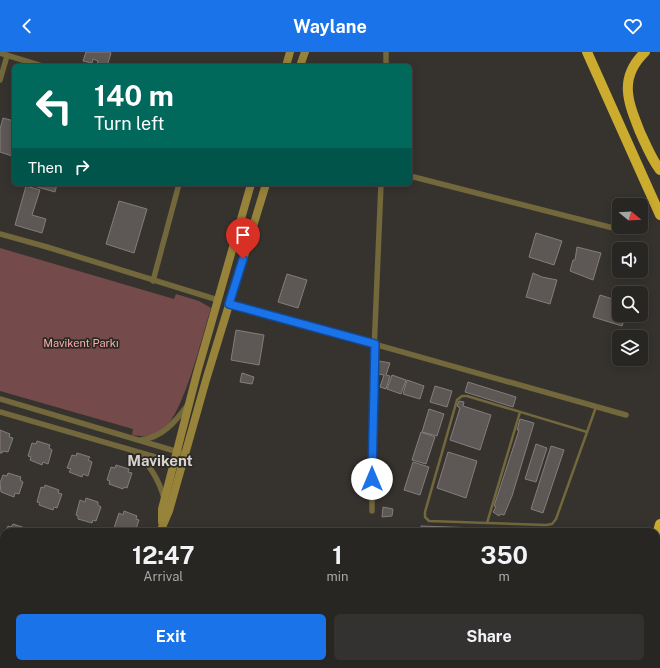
<!DOCTYPE html>
<meta charset="utf-8">
<style>
:root{--surface:#282623;--page:#343230;--text:#f1f3f6;--muted:#a5a5a6;--line:#444341;--accent:#1a73e8}
body{margin:0;font-family:"Public Sans",sans-serif;background:var(--page);color:var(--text);height:100vh;display:flex;flex-direction:column;font-size:15px;white-space:nowrap}
*{box-sizing:border-box;margin:0}
p{font-size:13px;color:var(--muted)}
.icon{flex:none;width:22px;height:22px;fill:none;stroke:currentColor;stroke-width:2;stroke-linecap:round;stroke-linejoin:round}
.map{position:relative;flex:1;overflow:hidden}
.details{position:absolute;left:0px;top:476px;width:660px;height:140px;display:flex;flex-direction:column;background:var(--surface);border-radius:12px 12px 0 0;box-shadow:0 2px 10px #0003,0 0 0 1px var(--line)}
.details>*{flex:none}
.banner{position:absolute;left:12px;top:12px;width:400px;height:122px;border-radius:6px;box-shadow:0 2px 10px #0003,0 0 0 1px var(--line);background:#00695c;color:#fff;overflow:hidden}
.needle{width:26px;rotate:108deg}
.buttons{position:absolute;left:612px;top:146px;display:grid;gap:8px}
.buttons a{display:grid;place-items:center;width:36px;height:36px;border-radius:6px;background:var(--surface);box-shadow:0 2px 10px #0003,0 0 0 1px var(--line);font-size:20px}
.pin{position:absolute;display:grid;place-items:center;width:34px;height:34px;color:#fff;margin:-41px -17px;border-radius:50% 50% 50% 0;rotate:-45deg;box-shadow:0 0 4px #0007}
.pin .icon{rotate:45deg}
.me{position:absolute;width:44px;margin:-22px;rotate:0deg;stroke-linejoin:round;filter:drop-shadow(0 0 3px #0008)}
.turn{display:flex;align-items:center;gap:14px;height:84px;padding:0 16px;font-size:18px}
.turn .icon{width:52px;height:52px;stroke-width:2.5}
.turn b{display:block;font-size:28px;line-height:34px}
.then{display:flex;align-items:center;height:38px;padding:0 16px;background:#0003;gap:8px;font-size:15px}
.eta{display:flex;justify-content:space-evenly;align-items:center;height:68px;text-align:center}
.eta b{font-size:24px;font-weight:700;line-height:28px}
.cta{display:flex;gap:8px;margin-top:auto;padding:8px 16px}
.cta a{flex:1;height:46px;border-radius:6px;background:var(--accent);color:#fff;font-size:16px;font-weight:700;line-height:46px;text-align:center}
.cta a+a{background:var(--page);color:var(--text)}
header{display:flex;justify-content:space-between;align-items:center;height:52px;padding:0 16px;background:var(--accent);color:#fff;font-size:18px;font-weight:700}
.map>svg:first-child{display:block}
.green{fill:#754a4a}
.building{fill:#5d5755;stroke:#837d7b}
.lines{fill:none;stroke-linecap:round;stroke-linejoin:round}
.service{stroke:#73673c;stroke-width:2.5}
.minor{stroke:#73673c;stroke-width:5.5}
.secondary{stroke:#97833a;stroke-width:8}
.motorway{stroke:#cbac2e;stroke-width:10}
.route-casing{stroke:#114b97;stroke-width:10}
.route{stroke:#1a73e8;stroke-width:7}
.labels{text-anchor:middle;dominant-baseline:central;stroke-width:3.5;stroke-linejoin:round;paint-order:stroke}
.park-label{font-size:11px;fill:#f8adad;stroke:#2c2925}
.district-label{font-size:15px;font-weight:bold;fill:#d7d3cf;stroke:#2c2925}
</style>
<header><svg class="icon" aria-label="back" viewBox="0 0 24 24"><path d="M15 5l-7 7 7 7"/></svg>Waylane<svg class="icon" aria-label="heart" viewBox="0 0 24 24"><path d="M12 20l-8-8c-3-5 5-10 8-4 3-6 11-1 8 4z"/></svg></header>
<div class="map">
<svg width="660" height="616" viewBox="0 0 660 616">
<rect width="100%" height="100%" fill="#36332f"/>
<path class="green" d="M0,196L174,247L176,242L199,249L211,256C202,284 183,368 159,381C151,386 141,384 132,383L133,377L0,339Z"/>
<g class="building">
<path d="M86,0H109L111,1L107,14L97,13L98,9L93,7L92,11L83,9Z"/>
<path d="M3,66L14,69V97L12,104L0,100V77Z"/>
<path d="M27,132H57L55,140Z"/>
<path d="M26,134L40,138L32,163L46,167L42,181L15,173Z"/>
<path d="M119,149L147,157L134,201L106,192Z"/>
<path d="M536,181L562,189L554,213L529,205Z"/>
<path d="M577,195L601,201L593,228L570,219L573,208H575Z"/>
<path d="M533,221L542,225L557,228L550,252L526,245Z"/>
<path d="M287,222L307,228L298,256L278,250Z"/>
<path d="M600,243L619,249V263H626L622,274L593,265Z"/>
<path d="M236,278L264,283L259,313L231,308Z"/>
<path d="M379,309L390,311L386,323L390,324L386,337L380,335L384,323L378,322Z"/>
<path d="M242,321L254,325L252,332L240,330Z"/>
<path d="M392,323L406,328L401,342L387,337Z"/>
<path d="M407,328L424,334L420,347L403,342Z"/>
<path d="M468,330L516,345L513,355L465,340Z"/>
<path d="M435,334L452,339L447,355L430,350Z"/>
<path d="M459,349L464,350L463,354L491,363L480,398L450,388L460,356L457,354Z"/>
<path d="M429,357L444,362L437,384L422,380Z"/>
<path d="M520,367L534,371L512,444L504,463L500,462L499,464L493,460L496,455L494,454L519,378H517Z"/>
<path d="M0,378L10,382L9,385L13,386L8,400L3,399L2,401H0Z"/>
<path d="M421,380L435,385L426,412L412,408Z"/>
<path d="M37,389L50,393L49,396L52,398L48,412L43,410L42,413L30,408L31,405L28,404L32,391L36,392Z"/>
<path d="M536,392L547,396L536,430L525,427Z"/>
<path d="M551,394L564,398L543,461L531,457Z"/>
<path d="M448,400L477,409L466,446L437,436Z"/>
<path d="M77,401L90,405L88,408L92,410L88,424L83,422L82,425L69,420L71,417L67,416L72,403L76,404Z"/>
<path d="M413,410L429,415L420,443L404,438Z"/>
<path d="M116,413L129,417L128,420L132,421L127,436L124,435L123,437L109,432L110,429L107,428L111,415L115,416Z"/>
<path d="M8,421L21,425L20,428L23,430L19,442L15,441L14,445L1,440L0,431L3,423L7,424Z"/>
<path d="M45,433L59,438L58,441L62,442L57,456L54,455L53,458L39,453L40,451L37,450L41,435L44,436Z"/>
<path d="M86,446L98,450V453L101,455L96,469L93,468L92,471L78,467V464L76,463L80,448L85,450Z"/>
<path d="M383,455L393,457L392,464L382,465Z"/>
<path d="M124,459L137,464L136,467L139,468L135,480H120L114,476L119,461L123,463Z"/>
<path d="M13,472L25,476L24,479L26,480H5L8,474L11,475Z"/>
<path d="M421,474L477,476V480H420Z"/>
<path d="M14,612H20L28,615L27,616H10Z"/>
</g>
<g class="lines">
<g class="service">
<path d="M587,380L467,344H462L457,348L425,460V465L429,469L546,473L552,472L556,467L596,355"/>
<path d="M487,471L520,360"/>
</g>
<g class="minor">
<path d="M0,1L42,14"/>
<path d="M386,14V0"/>
<path d="M0,28L7,4"/>
<path d="M410,124L625,179"/>
<path d="M0,182L47,195L218,248"/>
<path d="M153,229L179,132"/>
<path d="M229,251L626,363"/>
<path d="M0,347L185,402"/>
<path d="M0,360L176,411"/>
<path d="M141,388C163,385 175,370 187,354"/>
<path d="M136,400C150,413 159,428 164,446"/>
<path d="M372,459V347L381,132"/>
<path d="M0,542L4,543"/>
</g>
<g class="secondary">
<path d="M286,14L290,0"/>
<path d="M300,14L305,0"/>
<path d="M162,470V457L197,321L251,132"/>
<path d="M160,480L169,459L206,328L266,132"/>
<path d="M120,616L121,612"/>
</g>
<g class="motorway">
<path d="M587,0L660,163"/>
<path d="M645,0C618,26 628,50 640,80C646,93 651,106 660,118"/>
<path d="M656,486L660,472"/>
<path d="M656,561L660,546"/>
<path d="M620,616L621,612"/>
<path d="M641,616L642,612"/>
</g>
</g>
<g class="lines">
<defs>
<path id="route" d="M243,207L229,252L375,292L372,427"/>
</defs>
<use href="#route" class="route-casing"/>
<use href="#route" class="route"/>
</g>
<g class="labels">
<g class="park-label">
<text x="81" y="291">Mavikent Parkı</text>
</g>
<g class="district-label">
<text x="160" y="408">Mavikent</text>
</g>
</g>
</svg>
<div class="buttons">
<a><svg class="needle" viewBox="-14 -14 28 28"><path d="M0-13l5 13h-10z" fill="#e53935"/><path d="M0 13l5-13h-10z" fill="#a5a5a6"/></svg></a>
<a><svg class="icon" aria-label="sound" viewBox="0 0 24 24"><path d="M4 9h4l5-4v14l-5-4H4zM17 9q2 3 0 6"/></svg></a>
<a><svg class="icon" aria-label="search" viewBox="0 0 24 24"><circle cx="10" cy="10" r="6"/><path d="M15 15l6 6"/></svg></a>
<a><svg class="icon" aria-label="layers" viewBox="0 0 24 24"><path d="M12 4l9 5-9 5-9-5zM3 14l9 5 9-5"/></svg></a>
</div>
<div class="pin" style="left:243px;top:207px;background:#d93025"><svg class="icon" aria-label="arrive" viewBox="0 0 24 24"><path d="M6 21V4h12l-3 4 3 4H6"/></svg></div>
<svg class="me" style="left:372px;top:427px" viewBox="-20 -20 40 40"><circle r="19" fill="#fff"/><path d="M0-13L10 11 0 6-10 11z" fill="#1a73e8"/></svg>
<div class="banner">
<div class="turn"><svg class="icon" aria-label="left" viewBox="0 0 24 24"><path d="M17 20v-9H6M10 6l-5 5 5 5"/></svg><div><b>140 m</b>Turn left</div></div>
<div class="then">Then<svg class="icon" aria-label="right" viewBox="0 0 24 24"><path d="M7 20v-9h11M14 6l5 5-5 5"/></svg></div>
</div>
<section class="details">
<div class="eta">
<div><b>12:47</b><p>Arrival</p></div>
<div><b>1</b><p>min</p></div>
<div><b>350</b><p>m</p></div>
</div>
<div class="cta"><a>Exit</a><a>Share</a></div>
</section>
</div>
